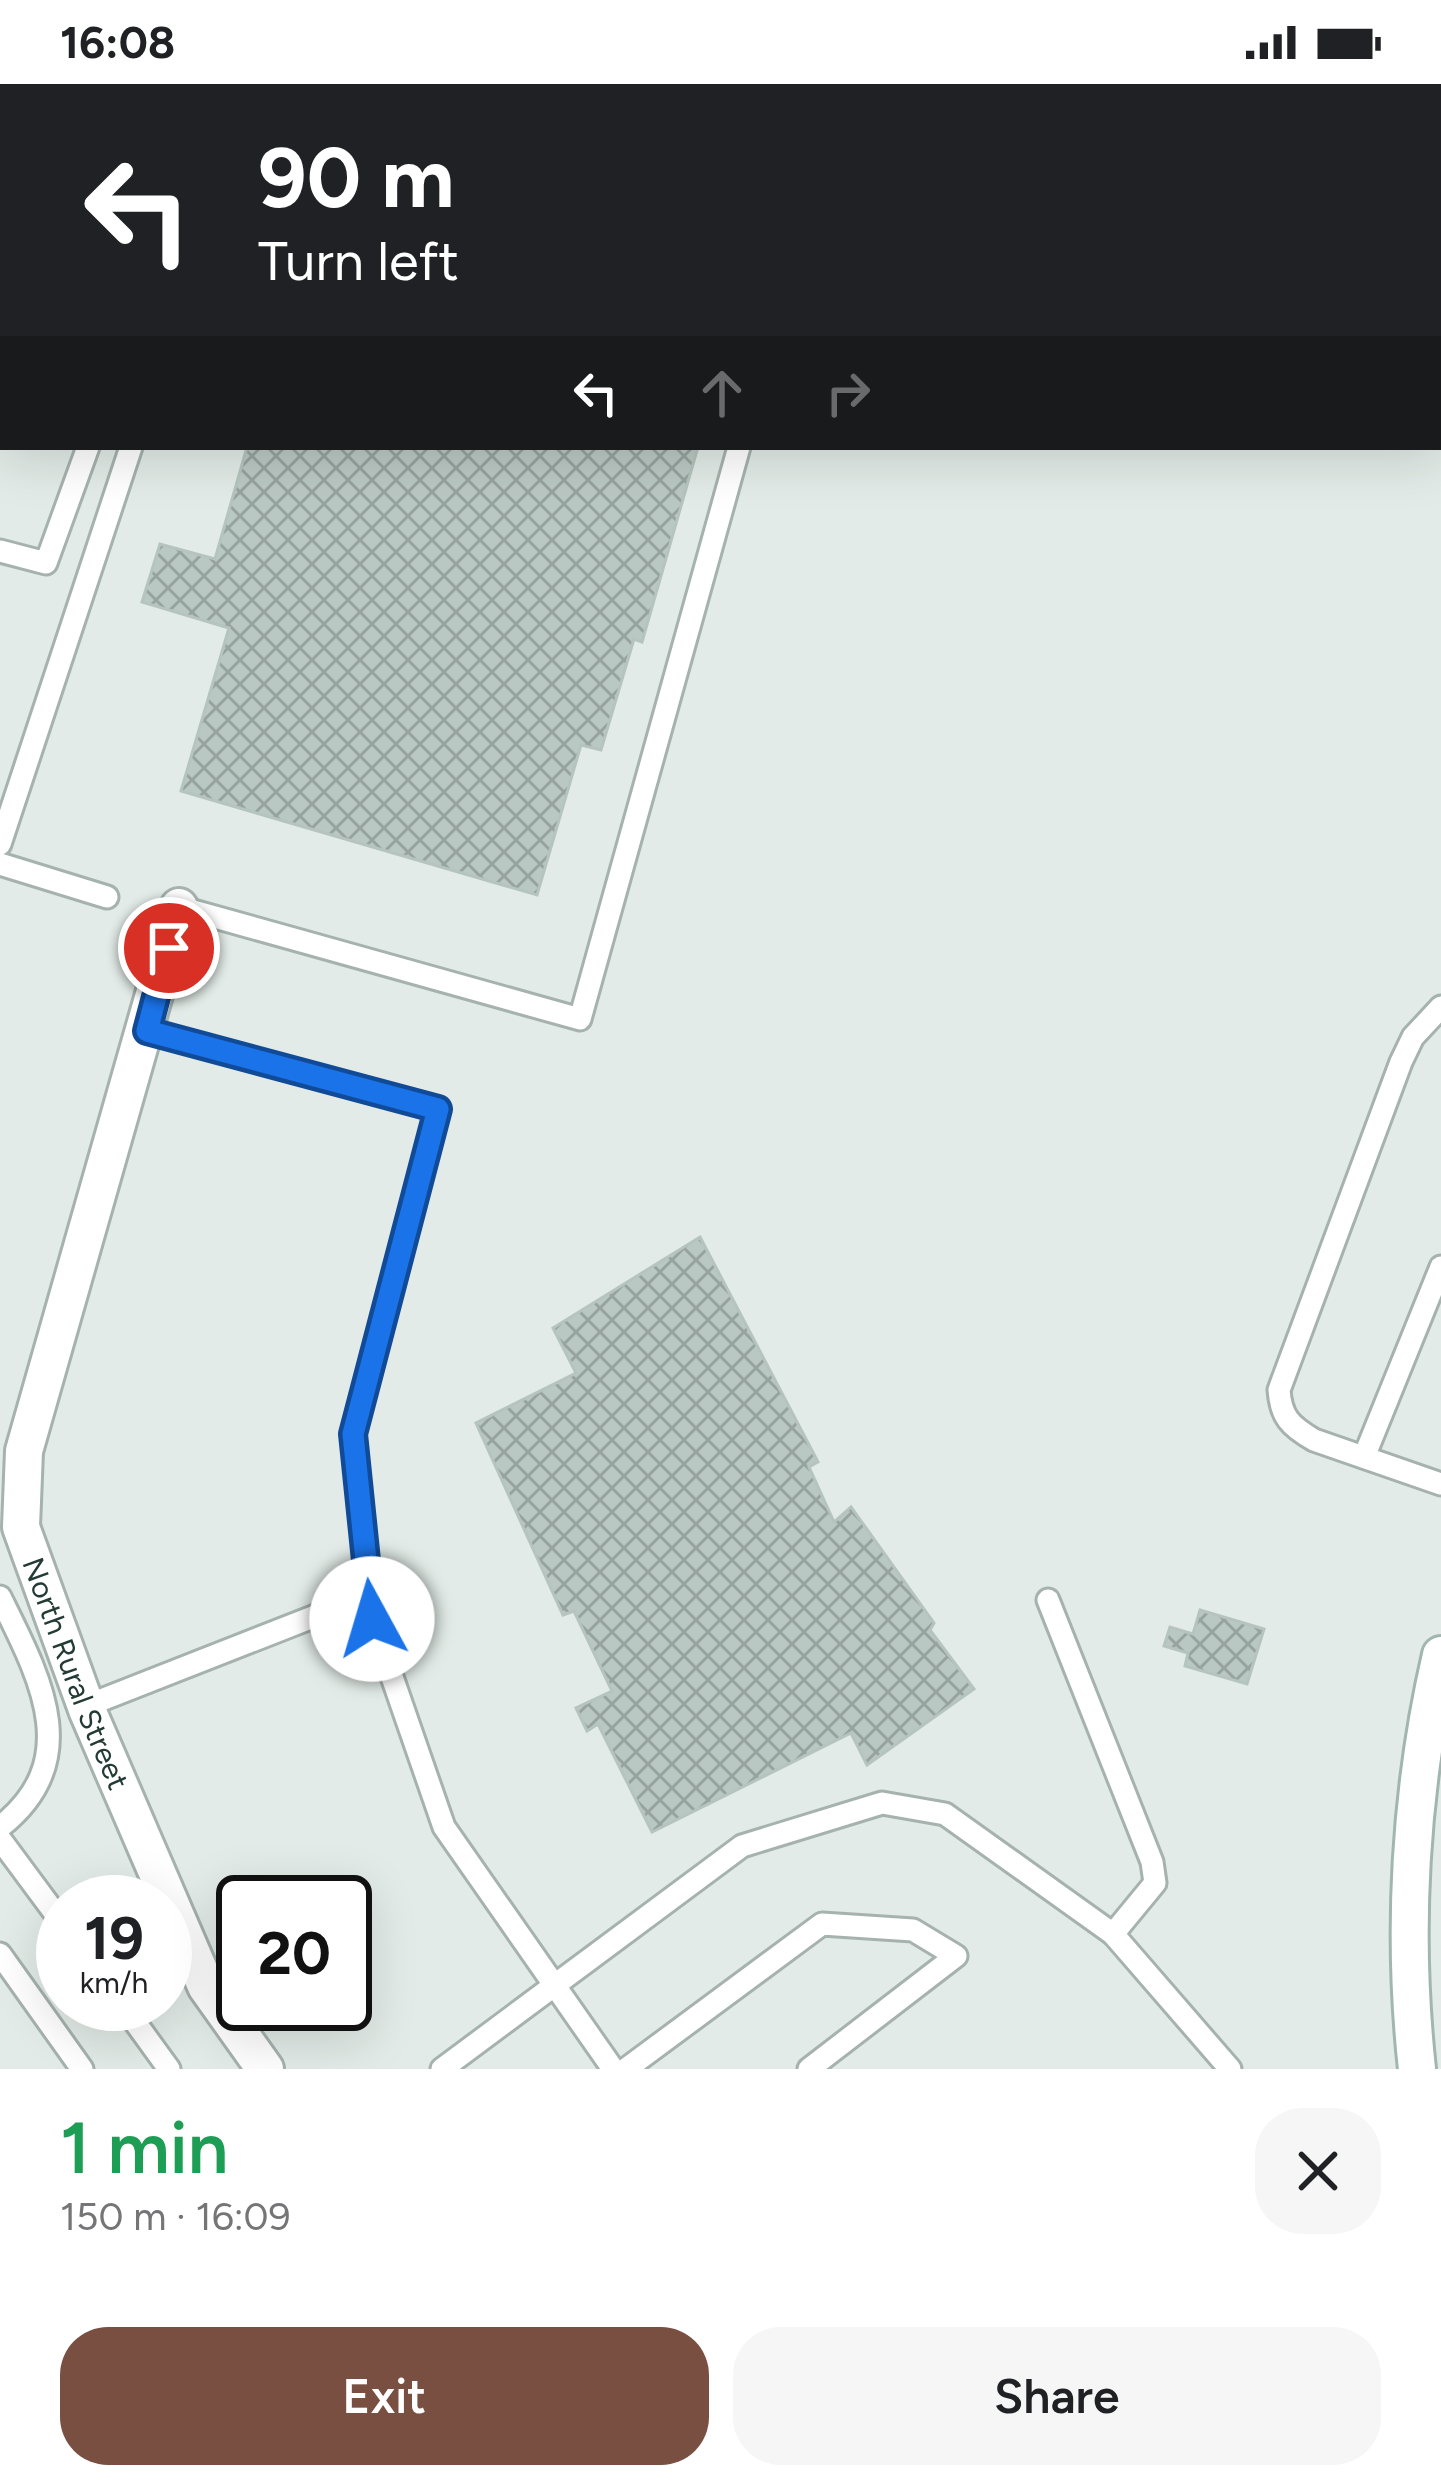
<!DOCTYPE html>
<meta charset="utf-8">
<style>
:root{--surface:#fff;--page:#f6f6f6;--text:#202124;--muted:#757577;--accent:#794f41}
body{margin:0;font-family:Figtree,sans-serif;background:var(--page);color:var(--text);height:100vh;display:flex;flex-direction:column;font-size:45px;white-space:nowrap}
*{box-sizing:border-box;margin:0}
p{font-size:39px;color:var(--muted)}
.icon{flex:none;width:66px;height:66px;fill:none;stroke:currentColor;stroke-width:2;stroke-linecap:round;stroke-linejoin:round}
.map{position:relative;height:1985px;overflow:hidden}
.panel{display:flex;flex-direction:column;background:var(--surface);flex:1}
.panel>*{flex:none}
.top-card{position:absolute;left:0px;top:0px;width:1443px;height:366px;box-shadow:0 12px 48px #0002;background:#202124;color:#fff;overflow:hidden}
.speed{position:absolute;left:36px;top:1791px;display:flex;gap:24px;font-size:60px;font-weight:700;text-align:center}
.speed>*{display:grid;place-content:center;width:156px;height:156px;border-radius:50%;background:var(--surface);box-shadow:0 12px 48px #0002;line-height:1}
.speed small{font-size:30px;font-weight:400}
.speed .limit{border:6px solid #111;border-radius:18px;background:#fff;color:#111}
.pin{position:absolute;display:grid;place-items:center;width:102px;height:102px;color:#fff;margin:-51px;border:6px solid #fff;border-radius:50%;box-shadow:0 3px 12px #0007}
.me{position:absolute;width:132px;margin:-66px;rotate:354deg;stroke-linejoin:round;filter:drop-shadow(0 0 9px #0008)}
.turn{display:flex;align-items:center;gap:42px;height:252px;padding:0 60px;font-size:54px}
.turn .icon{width:156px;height:156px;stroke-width:2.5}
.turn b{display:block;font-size:84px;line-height:102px}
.lanes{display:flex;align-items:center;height:114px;padding:0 60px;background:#0003;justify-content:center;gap:60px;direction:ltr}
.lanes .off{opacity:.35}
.round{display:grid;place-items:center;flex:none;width:126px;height:126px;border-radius:48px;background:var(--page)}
.overview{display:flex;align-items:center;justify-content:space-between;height:204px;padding:0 60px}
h1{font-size:72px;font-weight:600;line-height:90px;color:#1e9e55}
.action{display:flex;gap:24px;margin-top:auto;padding:24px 60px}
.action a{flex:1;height:138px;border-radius:48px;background:var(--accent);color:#fff;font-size:48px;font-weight:600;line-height:138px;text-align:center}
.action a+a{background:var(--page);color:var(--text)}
.status{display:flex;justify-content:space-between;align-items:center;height:84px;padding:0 60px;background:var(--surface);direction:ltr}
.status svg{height:33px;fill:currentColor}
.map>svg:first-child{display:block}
.building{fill:url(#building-cross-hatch);stroke:#b5c4be;stroke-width:3}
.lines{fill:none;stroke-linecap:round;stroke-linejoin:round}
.lane-casing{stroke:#a5b2ae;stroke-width:27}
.street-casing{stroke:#a5b2ae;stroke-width:42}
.secondary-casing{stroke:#a1b6af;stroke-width:42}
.lane{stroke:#fff;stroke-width:21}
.street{stroke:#fff;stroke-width:36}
.secondary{stroke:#fff;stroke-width:36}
.route-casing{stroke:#114b97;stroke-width:30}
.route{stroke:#1a73e8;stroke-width:21}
.labels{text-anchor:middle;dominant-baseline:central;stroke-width:9;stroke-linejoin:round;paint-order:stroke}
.street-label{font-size:30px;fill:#233a35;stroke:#f2f8f5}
</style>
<div class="status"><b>16:08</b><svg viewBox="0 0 49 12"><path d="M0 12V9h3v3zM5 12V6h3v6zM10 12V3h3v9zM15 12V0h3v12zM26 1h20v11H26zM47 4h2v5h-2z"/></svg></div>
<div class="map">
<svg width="1441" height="1985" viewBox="0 0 1441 1985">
<defs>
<pattern id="building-cross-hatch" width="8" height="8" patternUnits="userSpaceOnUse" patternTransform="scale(3)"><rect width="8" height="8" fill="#bac8c3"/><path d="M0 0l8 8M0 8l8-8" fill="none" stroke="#97a39f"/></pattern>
</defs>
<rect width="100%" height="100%" fill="#e2ebe7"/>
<g class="building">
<path d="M247,363H698L642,558L634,555L601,666L581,661L537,811L181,707L229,544L142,518L160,460L215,475Z"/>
<path d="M700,1153L818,1378L809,1383L834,1438L851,1423L934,1539L930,1546L974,1605L867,1681L851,1649L652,1748L598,1640L587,1647L576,1624L612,1607L574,1527L563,1531L476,1339L576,1289L553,1244Z"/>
<path d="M1200,1526L1264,1545L1247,1600L1185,1582L1188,1569L1164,1562L1170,1543L1193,1550Z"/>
</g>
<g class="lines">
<defs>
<g id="lane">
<path d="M211,3L215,0"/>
<path d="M250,3L251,0"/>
<path d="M862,3L863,0"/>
<path d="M1082,3L1083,0"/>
<path d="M0,467L46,479L88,363"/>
<path d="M0,760L131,363"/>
<path d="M0,780L107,813"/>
<path d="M179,823L580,935L739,363"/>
<path d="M1441,923L1413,953L1401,978L1279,1306C1281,1333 1290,1342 1314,1356L1441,1400"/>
<path d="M147,947L438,1025L353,1350L372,1535L444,1743L613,1985"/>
<path d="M1364,1373L1441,1183"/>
<path d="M0,1513C39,1592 86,1676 0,1743"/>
<path d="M1048,1516L1152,1778L1155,1799L1113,1850"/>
<path d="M86,1622L369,1511"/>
<path d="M0,1755L63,1840"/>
<path d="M0,1870L82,1985"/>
<path d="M122,1920L169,1985"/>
<path d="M442,1985L742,1762L882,1719L945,1730L1113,1850L1230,1985"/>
<path d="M626,1985L822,1840L913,1846L956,1872L809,1985"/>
</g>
<g id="street">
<path d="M528,0L539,3"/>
<path d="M1440,258H1441"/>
<path id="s1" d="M179,823L24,1367L21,1443L88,1628L206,1902L265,1985"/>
</g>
<path id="secondary" d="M1417,1985C1402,1848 1410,1705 1441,1571"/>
</defs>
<use href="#lane" class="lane-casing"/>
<use href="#street" class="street-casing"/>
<use href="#secondary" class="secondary-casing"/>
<use href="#lane" class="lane"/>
<use href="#street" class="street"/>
<use href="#secondary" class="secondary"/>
</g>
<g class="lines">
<defs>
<path id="route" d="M169,864L147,947L438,1025L353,1350L372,1535"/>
</defs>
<use href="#route" class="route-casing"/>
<use href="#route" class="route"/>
</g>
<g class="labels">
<g class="street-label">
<text stroke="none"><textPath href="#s1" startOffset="798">North Rural Street</textPath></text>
</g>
</g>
</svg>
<div class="speed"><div>19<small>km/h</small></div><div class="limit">20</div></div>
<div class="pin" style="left:169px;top:864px;background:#d93025"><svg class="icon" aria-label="arrive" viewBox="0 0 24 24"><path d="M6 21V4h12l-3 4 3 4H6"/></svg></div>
<svg class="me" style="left:372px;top:1535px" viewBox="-20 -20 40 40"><circle r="19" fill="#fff"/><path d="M0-13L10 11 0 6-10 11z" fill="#1a73e8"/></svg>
<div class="top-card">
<div class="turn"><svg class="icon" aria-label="left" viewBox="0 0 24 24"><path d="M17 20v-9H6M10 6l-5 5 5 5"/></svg><div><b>90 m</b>Turn left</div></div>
<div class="lanes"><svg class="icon" aria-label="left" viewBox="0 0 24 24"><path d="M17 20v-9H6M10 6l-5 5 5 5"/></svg><svg class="icon off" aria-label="ahead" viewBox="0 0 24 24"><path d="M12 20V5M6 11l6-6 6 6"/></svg><svg class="icon off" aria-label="right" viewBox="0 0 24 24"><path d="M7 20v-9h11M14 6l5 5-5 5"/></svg></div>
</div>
</div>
<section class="panel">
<div class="overview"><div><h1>1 min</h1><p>150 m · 16:09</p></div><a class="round"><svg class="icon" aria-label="close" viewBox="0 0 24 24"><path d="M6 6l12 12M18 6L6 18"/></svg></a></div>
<div class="action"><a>Exit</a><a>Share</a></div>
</section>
